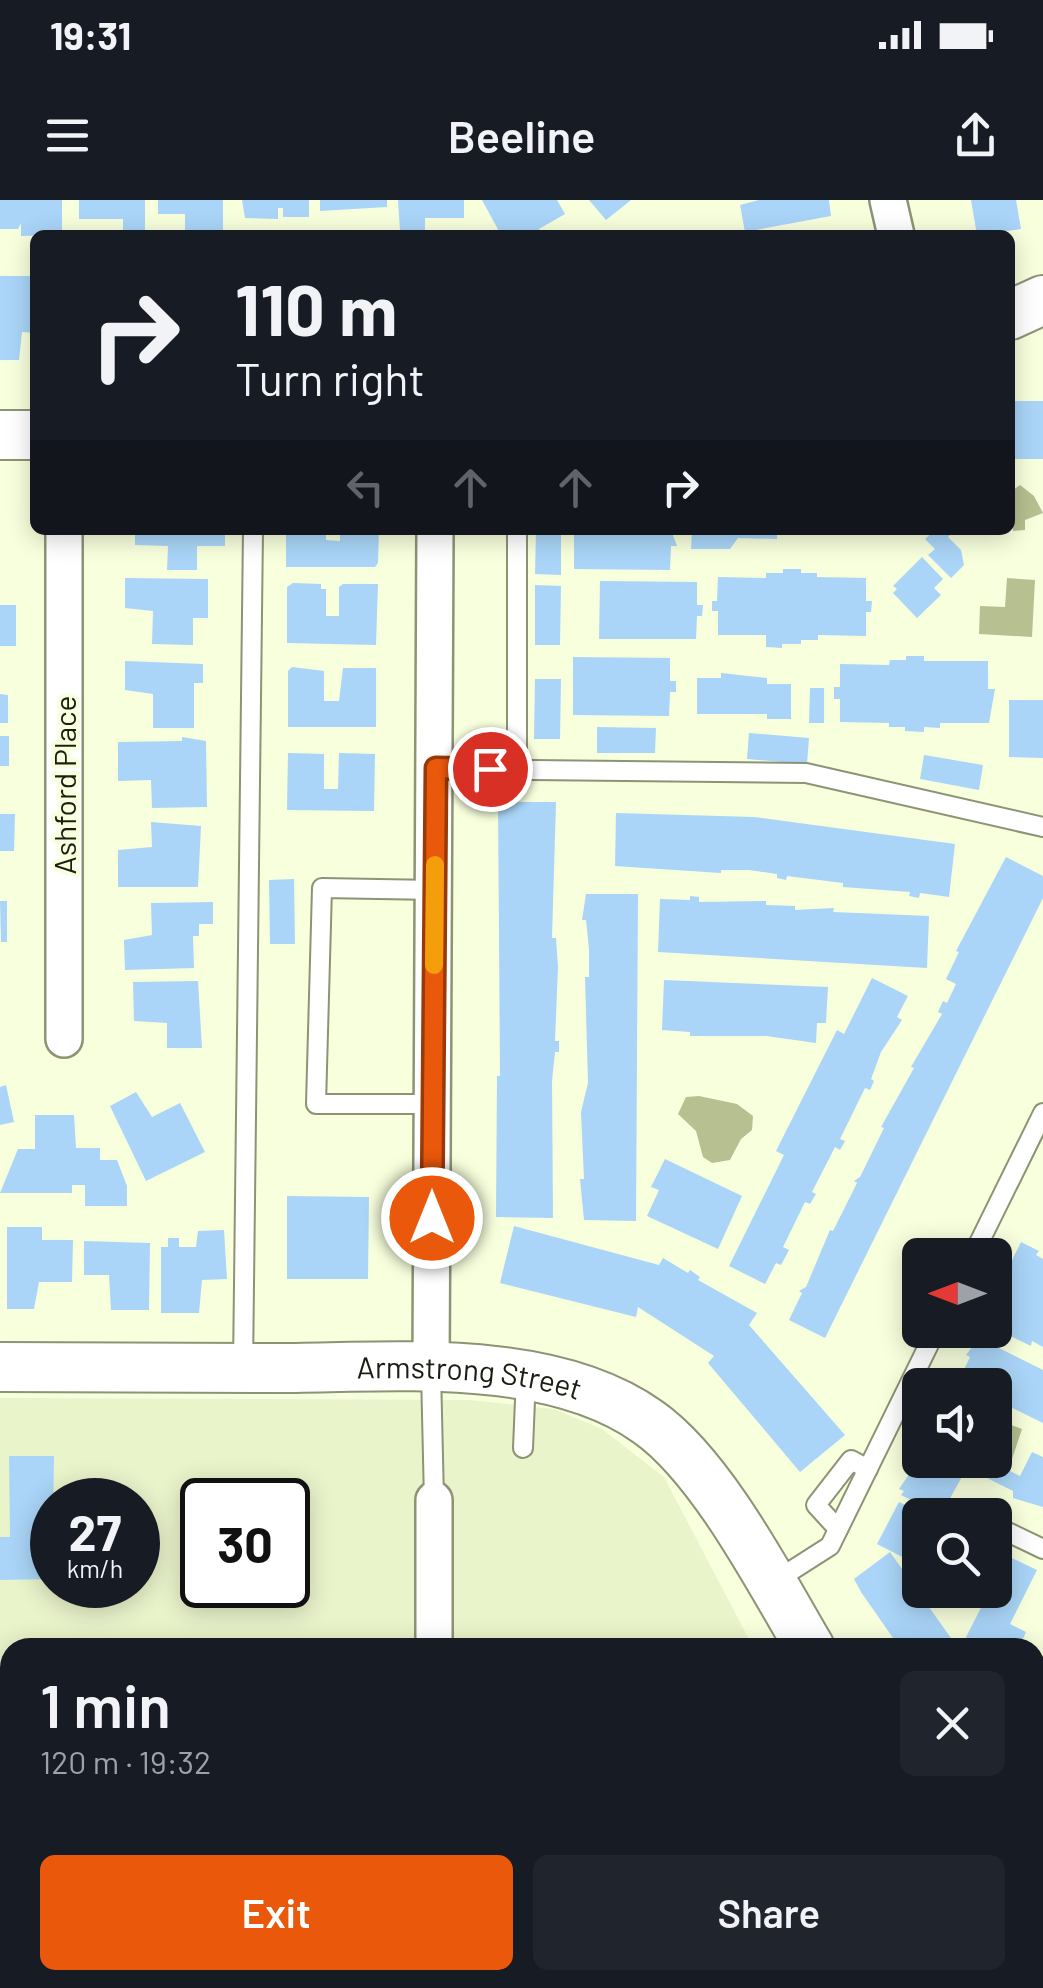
<!DOCTYPE html>
<meta charset="utf-8">
<style>
:root{--surface:#171b24;--page:#20242c;--text:#f1f3f6;--muted:#9ea1a6;--accent:#ea580c}
body{margin:0;font-family:Barlow,sans-serif;background:var(--page);color:var(--text);height:100vh;display:flex;flex-direction:column;font-size:38px;white-space:nowrap}
*{box-sizing:border-box;margin:0}
p{font-size:32px;color:var(--muted)}
.icon{flex:none;width:55px;height:55px;fill:none;stroke:currentColor;stroke-width:2;stroke-linecap:round;stroke-linejoin:round}
.map{position:relative;flex:1;overflow:hidden}
.sheet{position:absolute;left:0px;top:1438px;width:1045px;height:352px;display:flex;flex-direction:column;background:var(--surface);border-radius:30px 30px 0 0;box-shadow:0 5px 25px #0003}
.sheet>*{flex:none}
.top-card{position:absolute;left:30px;top:30px;width:985px;height:305px;border-radius:15px;box-shadow:0 5px 25px #0003;background:#171b24;color:var(--text);overflow:hidden}
.needle{width:65px;rotate:270deg}
.buttons{position:absolute;left:902px;top:1038px;display:grid;gap:20px}
.buttons a{display:grid;place-items:center;width:110px;height:110px;border-radius:15px;background:var(--surface);box-shadow:0 5px 25px #0003;font-size:50px}
.speed{position:absolute;left:30px;top:1278px;display:flex;gap:20px;font-size:50px;font-weight:700;text-align:center}
.speed>*{display:grid;place-content:center;width:130px;height:130px;border-radius:50%;background:var(--surface);box-shadow:0 5px 25px #0003;line-height:1}
.speed small{font-size:25px;font-weight:400}
.speed .limit{border:5px solid #111;border-radius:15px;background:#fff;color:#111}
.pin{position:absolute;display:grid;place-items:center;width:85px;height:85px;color:#fff;margin:-42px;border:5px solid #fff;border-radius:50%;box-shadow:0 2px 10px #0007}
.me{position:absolute;width:110px;margin:-55px;rotate:0deg;stroke-linejoin:round;filter:drop-shadow(0 0 8px #0008)}
.turn{display:flex;align-items:center;gap:35px;height:210px;padding:0 40px;font-size:45px}
.turn .icon{width:130px;height:130px;stroke-width:2.5}
.turn b{display:block;font-size:70px;line-height:85px}
.lanes{display:flex;align-items:center;height:95px;padding:0 40px;background:#0003;justify-content:center;gap:50px;direction:ltr}
.lanes .off{opacity:.35}
.round{display:grid;place-items:center;flex:none;width:105px;height:105px;border-radius:15px;background:var(--page)}
.summary{display:flex;align-items:center;justify-content:space-between;height:170px;padding:0 40px}
h1{font-size:60px;font-weight:600;line-height:75px}
.button{display:flex;gap:20px;margin-top:auto;padding:20px 40px}
.button a{flex:1;height:115px;border-radius:15px;background:var(--accent);color:#fff;font-size:40px;font-weight:600;line-height:115px;text-align:center}
.button a+a{background:var(--page);color:var(--text)}
.status{display:flex;justify-content:space-between;align-items:center;height:70px;padding:0 50px;background:var(--surface);direction:ltr}
.status svg{height:28px;fill:currentColor}
header{display:flex;justify-content:space-between;align-items:center;height:130px;padding:0 40px;background:var(--surface);font-size:45px;font-weight:600}
.map>svg:first-child{display:block}
.built{fill:#eaf4cb;fill-rule:evenodd}
.water{fill:#b6c090}
.building{fill:#aad5f8}
.lines{fill:none;stroke-linecap:round;stroke-linejoin:round}
.lane-casing{stroke:#8d9375;stroke-width:22}
.street-casing{stroke:#8d9375;stroke-width:40}
.secondary-casing{stroke:#8d9375;stroke-width:52}
.lane{stroke:#fff;stroke-width:18}
.street{stroke:#fff;stroke-width:35}
.secondary{stroke:#fff;stroke-width:48}
.route-casing{stroke:#983908;stroke-width:25}
.route{stroke:#ea580c;stroke-width:18}
.slow{stroke:#f59e0b;stroke-width:18}
.labels{text-anchor:middle;dominant-baseline:central;stroke-width:8;stroke-linejoin:round;paint-order:stroke}
.street-label{font-size:30px;fill:#1a1d11;stroke:#f7ffdd}
</style>
<div class="status"><b>19:31</b><svg viewBox="0 0 49 12"><path d="M0 12V9h3v3zM5 12V6h3v6zM10 12V3h3v9zM15 12V0h3v12zM26 1h20v11H26zM47 4h2v5h-2z"/></svg></div>
<header><svg class="icon" aria-label="menu" viewBox="0 0 24 24"><path d="M4 6h16M4 12h16M4 18h16"/></svg>Beeline<svg class="icon" aria-label="share" viewBox="0 0 24 24"><path d="M12 15V3M7 8l5-5 5 5M5 13v7h14v-7"/></svg></header>
<div class="map">
<svg width="1043" height="1788" viewBox="0 0 1043 1788">
<rect width="100%" height="100%" fill="#f7ffdd"/>
<path class="built" d="M0,1198L470,1200L554,1209L602,1229L664,1277L753,1447L10,1448V1780H1027L1023,1788H0ZM52,1300H138V1385H52ZM202,1300H288V1385H202Z"/>
<g class="water">
<path d="M1020,285L1034,296L1043,313L1025,320V330L1013,331L1010,292Z"/>
<path d="M1007,378L1035,380L1032,437L979,434L980,406L1005,407Z"/>
<path d="M699,896L737,904L753,916L752,930L741,939L730,960L712,963L703,957L696,931L678,914L686,897Z"/>
<path d="M1011,1225L1022,1229L1012,1259L1002,1262L996,1260C994,1248 999,1229 1011,1225Z"/>
</g>
<g class="building">
<path d="M0,0H62V35L21,36V23L18,29H0Z"/>
<path d="M79,0H145V31H123V19H79Z"/>
<path d="M158,0H223V31L185,32V14H158Z"/>
<path d="M242,0H309V17H283V8H278V19L245,18Z"/>
<path d="M320,0H387V7L320,11Z"/>
<path d="M398,0H464V18H425V31H400Z"/>
<path d="M482,0H557L565,14L539,29L543,35H501Z"/>
<path d="M589,0H631L606,20Z"/>
<path d="M759,0H829L831,16L745,32L740,5Z"/>
<path d="M971,0H1016L1021,29L977,35Z"/>
<path d="M0,76H35V133L22,132L19,160H0Z"/>
<rect x="1010" y="201" width="33" height="58"/>
<path d="M135,330H225V346H197V370H167L168,346L135,345Z"/>
<path d="M286,330H326V340L340,341V330H379L378,363L375,367H286Z"/>
<path d="M536,330H561V375L535,374Z"/>
<path d="M574,330H671L677,346H671L670,370L574,369Z"/>
<path d="M692,330H785V334L777,333V339L738,338L730,349H691Z"/>
<path d="M935,330H948L952,333L948,337L961,350L964,365L951,378L928,355L935,349L925,339Z"/>
<path d="M922,357L943,379L934,388L941,395L917,418L893,393L897,389L893,386Z"/>
<path d="M783,369H801V373H817V377L866,378V401H872L871,412H866V436L818,435V440H801V444H782V448L766,447V435H718V411H712V401H717L718,377L766,378V373H783Z"/>
<path d="M125,378L208,379V418H193V445L152,444L153,411L125,408Z"/>
<path d="M600,381L697,382V405H703L702,416H697L696,439H599Z"/>
<path d="M293,383L321,384V389H326V416H339V387L343,384H378L376,445L287,443V387Z"/>
<path d="M535,385L561,386L560,445H535Z"/>
<rect x="0" y="405" width="16" height="41"/>
<path d="M906,456H924V461H988V489H995L989,523H940V528L924,527V532L905,531V527H889V523L840,522V499H834V487H840V464L889,465L890,460H906Z"/>
<path d="M573,457L670,458V481H676V492H670L669,516L573,515Z"/>
<path d="M125,461L203,464V483H194V528H153V494L125,490Z"/>
<path d="M292,467L324,471V501H339L343,468H376V527H288V471Z"/>
<path d="M721,473L767,478V484H791V519H767V514H697V478H721Z"/>
<path d="M535,479H561L560,539H534Z"/>
<path d="M810,488H824V523H809Z"/>
<path d="M0,494L8,495V523H0Z"/>
<path d="M1009,500H1043V558L1009,557Z"/>
<path d="M597,527L656,528L655,553H597Z"/>
<path d="M749,533L809,538L807,564L747,559Z"/>
<rect x="0" y="536" width="9" height="30"/>
<path d="M182,537L206,541L207,607L152,608L151,580L118,581V542L182,541Z"/>
<path d="M288,553L324,554V589H338L339,553L375,554L374,611L287,610Z"/>
<path d="M924,555L983,565L979,590L920,579Z"/>
<path d="M498,602H556L552,738H556L558,767L555,841H559V852H555L552,881L553,1018L496,1017L497,876H500Z"/>
<path d="M616,613L754,617L955,644L949,697L920,693L919,698L909,696L910,692L843,687V683L787,676L786,680L777,678V674L749,670H721V673L615,666Z"/>
<path d="M0,614H15L14,651H0Z"/>
<path d="M151,622L201,626L198,687H118V650L152,647Z"/>
<path d="M1006,657L1043,676V698L825,1138L789,1120L802,1093L799,1091L806,1087L830,1030L833,1031L857,983L854,981L860,977L884,928L881,927L914,868L911,867L942,814L938,812L943,801L947,803L956,784L946,779L959,752L956,751Z"/>
<path d="M294,679L295,744H270L269,680Z"/>
<path d="M586,694H638L636,1021L584,1020L580,979H584L581,912L588,883L585,777H589V749L586,720H582Z"/>
<path d="M690,696L699,697V702L766,701V705L795,706V710L834,708L833,712L929,716L927,768L658,752L660,699L690,700Z"/>
<path d="M0,701H7V742H1Z"/>
<path d="M213,702V724H199V736H193L194,768L125,770L124,740L152,735L151,703Z"/>
<path d="M872,778L908,796L897,817L902,820L881,852L871,879L874,881L870,890L865,888L840,939L845,941L840,950L835,947L812,992L816,994L810,1004L805,1002L783,1047L789,1050L781,1065L776,1063L765,1084L729,1066L784,955L776,951L837,830L844,834Z"/>
<path d="M664,780L828,787L826,823H817L816,843L766,836H690V832L662,830Z"/>
<path d="M198,781L202,848H167V823L134,821L133,782Z"/>
<path d="M6,885L14,922L0,925V887Z"/>
<path d="M136,892L152,917L180,903L205,952L146,981L110,906Z"/>
<path d="M35,915H74L76,948H100V960H117L127,986V1006H85V985H72V993H0L18,949H35Z"/>
<path d="M665,959L742,996L718,1049L647,1016L659,990L651,987Z"/>
<path d="M287,996L369,997L368,1079H287Z"/>
<path d="M514,1026L659,1065L663,1058L688,1073L690,1070L700,1077L698,1080L757,1113L749,1125L845,1235L800,1272L708,1163L714,1156L638,1107L636,1117L500,1083Z"/>
<path d="M7,1027H42V1040H73L72,1082H39L34,1109H7Z"/>
<path d="M224,1030L227,1079L202,1080L199,1113H161V1047H168V1038H179V1047H196L198,1031Z"/>
<path d="M84,1041L150,1043L149,1110H111L109,1075H84Z"/>
<path d="M1021,1042L1039,1051L1036,1055L1043,1059V1147L1032,1141L1031,1146L996,1129L995,1123V1095Z"/>
<path d="M979,1138L1043,1170V1223L1000,1202L995,1212V1185H951L953,1180L958,1182L970,1157L966,1155Z"/>
<path d="M1032,1252L1043,1257V1307L1013,1298V1291L971,1270L977,1260H988L1020,1276Z"/>
<path d="M9,1256H54L52,1379L0,1380V1337H10Z"/>
<path d="M919,1260H971L941,1315L901,1295L904,1291L899,1289Z"/>
<path d="M899,1302L920,1312V1366L877,1344Z"/>
<path d="M995,1350L1037,1370L1010,1424L1026,1432L1019,1448H978L964,1441L986,1398L969,1390H995Z"/>
<path d="M890,1352L958,1448H900L861,1392L854,1379Z"/>
<rect x="0" y="1486" width="10" height="17"/>
<path d="M574,1780H677V1788H607Z"/>
</g>
<g class="lines">
<defs>
<g id="lane">
<path d="M436,569L806,573L1043,627"/>
<path d="M517,570V330"/>
<path d="M433,904H316L322,688L435,690"/>
<path d="M973,1055L1043,913"/>
<path d="M243,1168L253,330"/>
<path d="M431,1171L434,1300"/>
<path d="M523,1248L526,1176"/>
<path d="M968,1313L972,1315"/>
<path d="M995,1326L1043,1349"/>
<path d="M838,1329L816,1305L851,1260L868,1269"/>
<path d="M772,1383L830,1346L936,1130"/>
</g>
<g id="street">
<path d="M888,0L896,35"/>
<path d="M64,330V839"/>
<path d="M431,1169L435,330"/>
<path d="M434,1448V1300"/>
<path d="M436,1780V1788"/>
</g>
<g id="secondary">
<path d="M1010,115L1043,100"/>
<path d="M0,235H35"/>
<path id="s1" d="M0,1167C91,1168 182,1168 272,1168C389,1168 549,1151 648,1222C711,1266 770,1380 810,1448"/>
<path d="M1035,1555L1043,1540"/>
<path d="M1035,1667L1043,1650"/>
<path d="M901,1788L909,1780"/>
<path d="M973,1788L977,1780"/>
</g>
</defs>
<use href="#lane" class="lane-casing"/>
<use href="#street" class="street-casing"/>
<use href="#secondary" class="secondary-casing"/>
<use href="#lane" class="lane"/>
<use href="#street" class="street"/>
<use href="#secondary" class="secondary"/>
</g>
<g class="lines">
<defs>
<path id="route" d="M432,1018L436,568L490,569"/>
</defs>
<use href="#route" class="route-casing"/>
<use href="#route" class="route"/>
<path class="slow" d="M434,765L435,665"/>
</g>
<g class="labels">
<g class="street-label">
<text transform="translate(64 585) rotate(-90)">Ashford Place</text>
<text stroke="none"><textPath href="#s1" startOffset="470">Armstrong Street</textPath></text>
</g>
</g>
</svg>
<div class="buttons">
<a><svg class="needle" viewBox="-14 -14 28 28"><path d="M0-13l5 13h-10z" fill="#e53935"/><path d="M0 13l5-13h-10z" fill="#9ea1a6"/></svg></a>
<a><svg class="icon" aria-label="sound" viewBox="0 0 24 24"><path d="M4 9h4l5-4v14l-5-4H4zM17 9q2 3 0 6"/></svg></a>
<a><svg class="icon" aria-label="search" viewBox="0 0 24 24"><circle cx="10" cy="10" r="6"/><path d="M15 15l6 6"/></svg></a>
</div>
<div class="speed"><div>27<small>km/h</small></div><div class="limit">30</div></div>
<div class="pin" style="left:490px;top:569px;background:#d93025"><svg class="icon" aria-label="arrive" viewBox="0 0 24 24"><path d="M6 21V4h12l-3 4 3 4H6"/></svg></div>
<svg class="me" style="left:432px;top:1018px" viewBox="-20 -20 40 40"><circle r="17" fill="#ea580c" stroke="#fff" stroke-width="3"/><path d="M0-11L8 9 0 5-8 9z" fill="#fff"/></svg>
<div class="top-card">
<div class="turn"><svg class="icon" aria-label="right" viewBox="0 0 24 24"><path d="M7 20v-9h11M14 6l5 5-5 5"/></svg><div><b>110 m</b>Turn right</div></div>
<div class="lanes"><svg class="icon off" aria-label="left" viewBox="0 0 24 24"><path d="M17 20v-9H6M10 6l-5 5 5 5"/></svg><svg class="icon off" aria-label="ahead" viewBox="0 0 24 24"><path d="M12 20V5M6 11l6-6 6 6"/></svg><svg class="icon off" aria-label="ahead" viewBox="0 0 24 24"><path d="M12 20V5M6 11l6-6 6 6"/></svg><svg class="icon" aria-label="right" viewBox="0 0 24 24"><path d="M7 20v-9h11M14 6l5 5-5 5"/></svg></div>
</div>
<section class="sheet">
<div class="summary"><div><h1>1 min</h1><p>120 m · 19:32</p></div><a class="round"><svg class="icon" aria-label="close" viewBox="0 0 24 24"><path d="M6 6l12 12M18 6L6 18"/></svg></a></div>
<div class="button"><a>Exit</a><a>Share</a></div>
</section>
</div>
